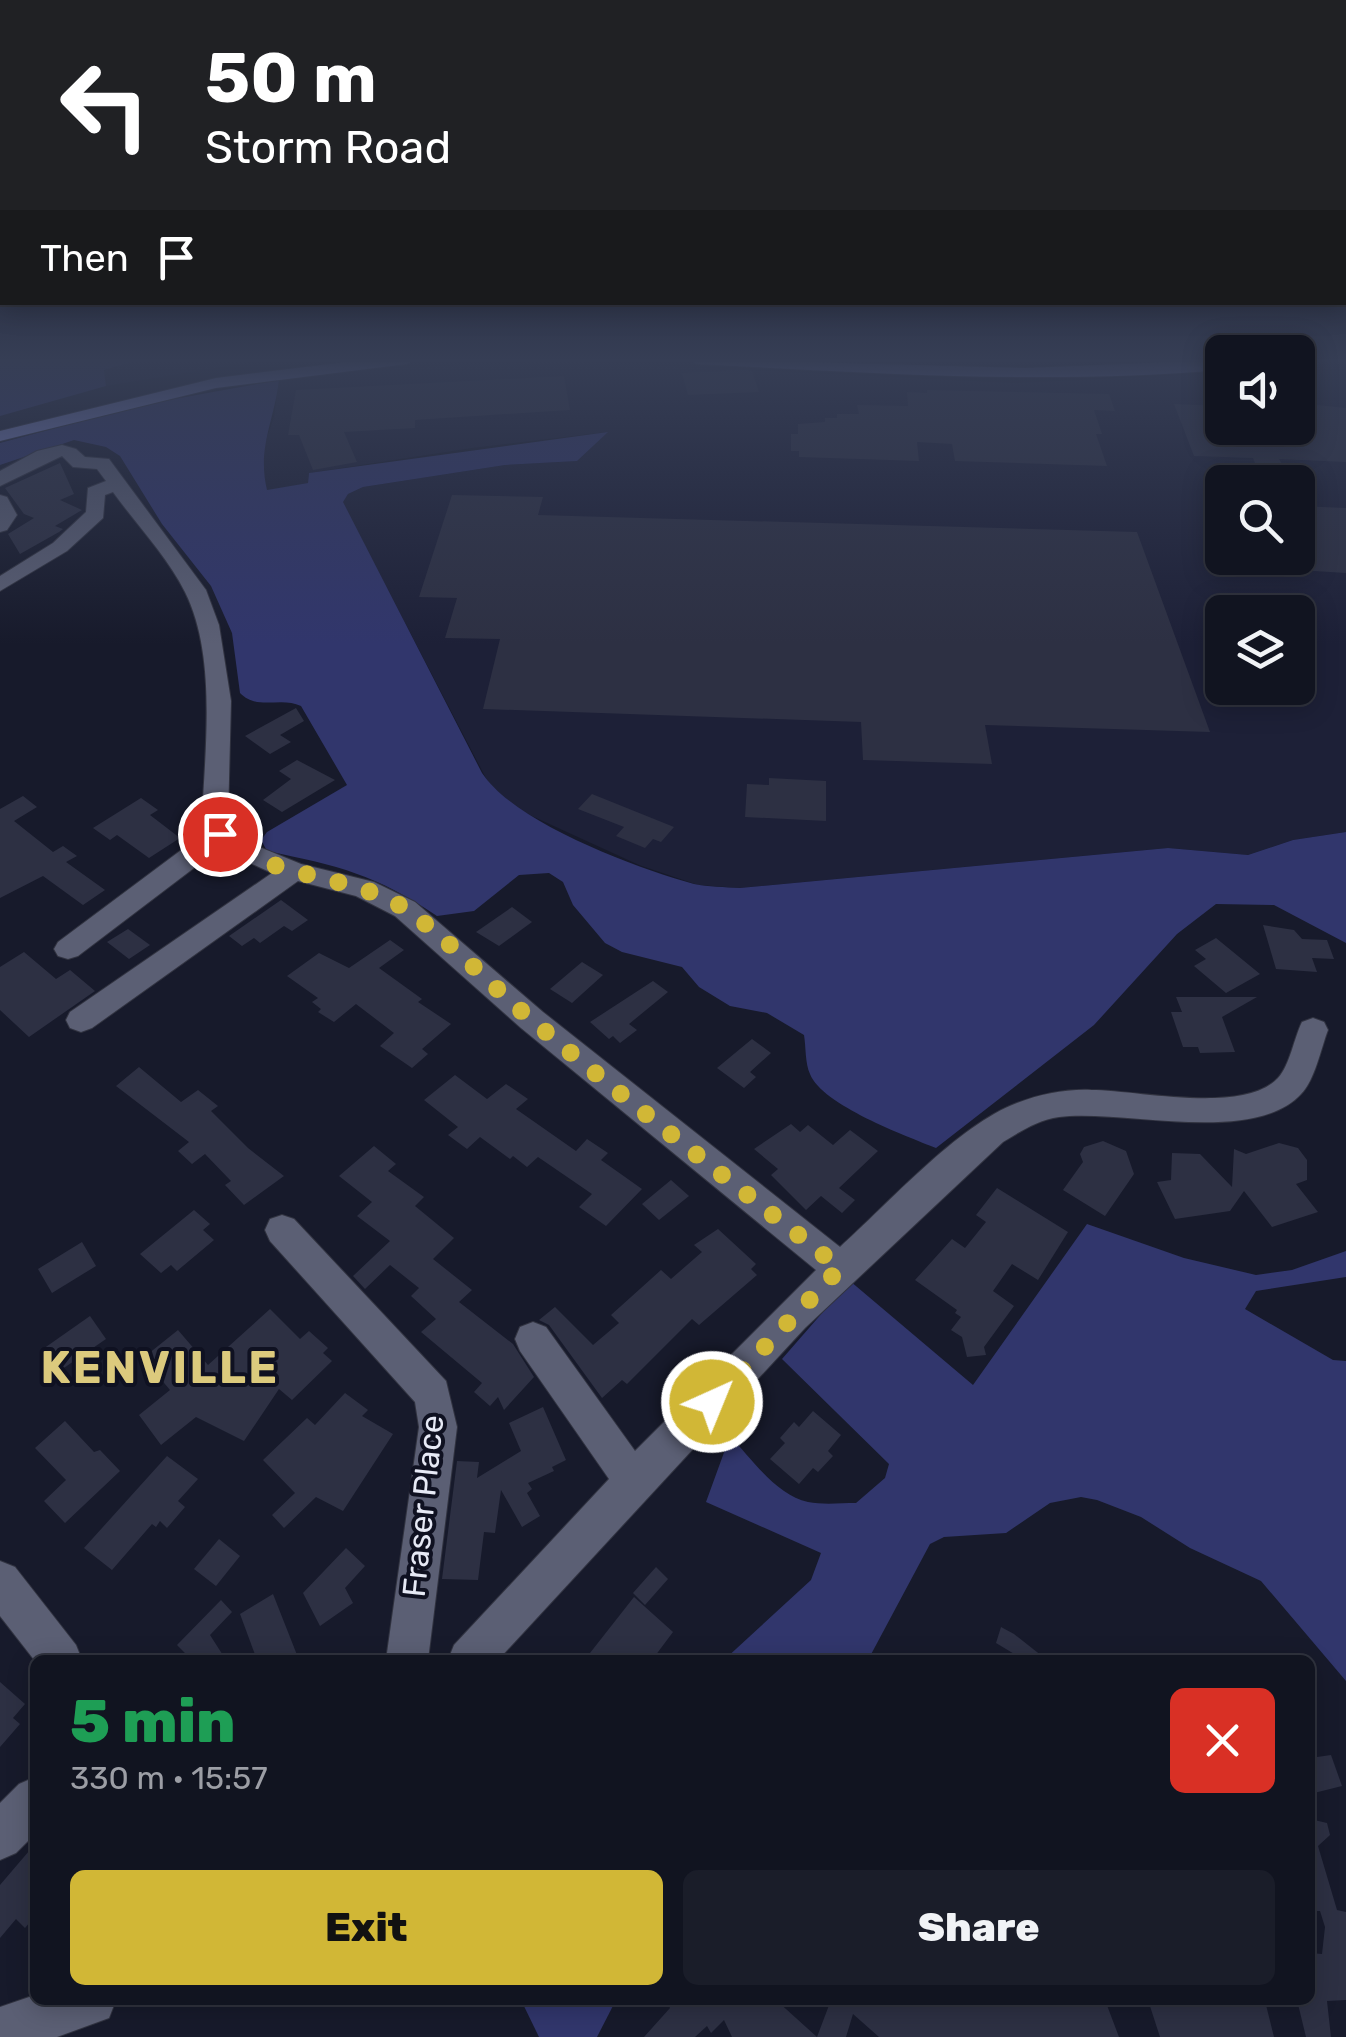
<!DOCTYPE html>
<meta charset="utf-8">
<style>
:root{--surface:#111420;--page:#1a1d29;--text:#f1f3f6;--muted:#9c9ea5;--line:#30333e;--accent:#d1b736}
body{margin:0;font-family:Rubik,sans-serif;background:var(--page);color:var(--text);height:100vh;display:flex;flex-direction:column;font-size:38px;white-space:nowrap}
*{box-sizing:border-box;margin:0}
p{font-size:32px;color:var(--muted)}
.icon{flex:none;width:55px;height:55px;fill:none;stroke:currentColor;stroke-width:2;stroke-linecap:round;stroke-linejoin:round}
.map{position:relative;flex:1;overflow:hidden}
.sheet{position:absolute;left:30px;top:1655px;width:1285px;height:350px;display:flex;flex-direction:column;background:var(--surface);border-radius:15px;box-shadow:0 5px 25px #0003,0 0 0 2px var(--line)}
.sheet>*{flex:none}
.guide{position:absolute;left:0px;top:0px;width:1348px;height:305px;box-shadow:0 5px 25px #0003,0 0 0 2px var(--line);background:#202124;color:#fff;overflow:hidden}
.buttons{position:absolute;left:1205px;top:335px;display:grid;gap:20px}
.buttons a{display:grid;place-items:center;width:110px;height:110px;border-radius:15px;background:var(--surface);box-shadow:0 5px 25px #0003,0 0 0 2px var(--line);font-size:50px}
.pin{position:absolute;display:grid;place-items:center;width:85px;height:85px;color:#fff;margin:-42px;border:5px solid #fff;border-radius:50%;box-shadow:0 2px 10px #0007}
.me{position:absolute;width:110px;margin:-55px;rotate:44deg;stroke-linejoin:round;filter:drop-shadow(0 0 8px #0008)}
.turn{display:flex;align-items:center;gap:35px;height:210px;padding:0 40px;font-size:45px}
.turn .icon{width:130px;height:130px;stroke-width:2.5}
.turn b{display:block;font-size:70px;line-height:85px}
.then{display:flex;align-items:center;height:95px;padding:0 40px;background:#0003;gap:20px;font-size:38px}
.round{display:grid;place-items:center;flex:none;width:105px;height:105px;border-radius:15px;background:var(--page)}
.headline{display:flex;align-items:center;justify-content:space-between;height:170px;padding:0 40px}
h1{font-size:60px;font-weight:800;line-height:75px;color:#1e9e55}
.primary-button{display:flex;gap:20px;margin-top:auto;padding:20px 40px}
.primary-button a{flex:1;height:115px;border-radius:15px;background:var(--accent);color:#111;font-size:40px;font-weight:800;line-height:115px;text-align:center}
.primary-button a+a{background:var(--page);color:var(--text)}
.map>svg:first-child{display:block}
.built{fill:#1d2037;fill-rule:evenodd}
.green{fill:#31366c}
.building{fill:#2d3043}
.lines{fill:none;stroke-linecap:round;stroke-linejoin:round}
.minor-casing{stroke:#313340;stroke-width:2}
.major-casing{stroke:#313340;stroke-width:2}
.minor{fill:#5b5f74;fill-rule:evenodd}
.major{fill:#7d85c6;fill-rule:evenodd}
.route{stroke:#d1b736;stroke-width:18;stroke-dasharray:0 32.4}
.labels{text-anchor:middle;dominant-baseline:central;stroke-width:8;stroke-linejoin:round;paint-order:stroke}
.near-street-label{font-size:32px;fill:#e6e9f5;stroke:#0f1121}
.near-district-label{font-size:45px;font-weight:bold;letter-spacing:2.5px;fill:#dcca7d;stroke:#0f1121}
</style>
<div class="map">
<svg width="1346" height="2037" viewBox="0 0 1346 2037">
<rect width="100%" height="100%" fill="#171a2b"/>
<g class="built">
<path d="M142,359H270L106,386L104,371Z"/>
<path d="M1322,359H1346V832L1293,840L1248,855L1168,848L740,888L698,885L639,865L521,811L490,786L342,502L348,494L363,487L505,465L577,461L607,432L472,448L309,473L308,483L266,491L261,454L274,417L279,380L373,369L560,361L1014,383L1222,373V428H1298V363ZM1222,482H1298V558H1222ZM1222,612H1298V688H1222Z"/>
</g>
<g class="green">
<path d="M0,359H142L104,370L106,386L0,416Z"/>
<path d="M279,380C274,422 257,448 267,490L308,483L309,473L608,432L577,461L505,465L363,487L348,494L343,502L482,773C515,823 636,868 694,884C708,887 725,887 740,888L1168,848L1248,855L1293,840L1346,832V943L1274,905L1216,904L1177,934L1094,1025L936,1148C906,1136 822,1105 810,1074C805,1063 806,1047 804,1035L767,1013L730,1006L699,987L682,967L622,952L605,943L573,905L563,882L549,873L519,875L474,911L437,916C375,874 339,866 267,851L261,840L267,832L347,785L301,706C281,696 257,711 240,693L232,633L211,586L162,524L120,456L106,447L74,440L0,465V443L141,405Z"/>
<path d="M1087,1224L1184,1258L1256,1275L1292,1270L1346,1251V1277L1256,1291L1245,1309L1333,1360L1346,1361V1681L1261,1581L1190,1548L1141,1517L1097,1500L1081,1497L1050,1503L1006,1533L944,1537L930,1544L868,1660H724L811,1580L821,1553L706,1502L730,1436C751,1458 776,1495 808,1502C823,1505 841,1503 856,1503L885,1478L889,1464L782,1359L850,1281L973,1385Z"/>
<path d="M521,2000H616L597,2037H539Z"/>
</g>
<g class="building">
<path d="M744,370L752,371L759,392L688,395L682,373Z"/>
<path d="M564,376L570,410L415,420V428L344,432L357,462L313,470L299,435H288L296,390Z"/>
<path d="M927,390L1109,394L1115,411L1094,410L1102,434H1096L1107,466L955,461L952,444L917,442L919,461L799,457V451H791V434H798V424L825,422V418H837V414H859L857,405L908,406L907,392L927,393Z"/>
<path d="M1298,403L1346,408V462L1279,459L1282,464L1255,463L1253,458L1194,456L1174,404L1222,406V428H1298Z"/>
<path d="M60,463L74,494L60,500L82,510L55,526L63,529L59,532L20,554L8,534L34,518L24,514L5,488Z"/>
<path d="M452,495L543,497L538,515L1137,532L1210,732L985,725L992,764L863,760L861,722L483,709L500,639L445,638L457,598L419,597Z"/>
<path d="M1298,506L1346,508V573L1298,570Z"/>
<path d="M296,708L304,721L280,735L291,742L270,754L245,736Z"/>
<path d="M297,760L335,780L282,812L263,800L291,779L279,771Z"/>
<path d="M769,778L826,781V821L745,817L747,784L769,785Z"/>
<path d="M592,794L674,827L661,842L653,839L645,848L616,836L624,827L578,809Z"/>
<path d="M23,796L37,807L14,821L53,852L63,846L77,856L66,862L105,890L83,905L43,876L0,898V809Z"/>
<path d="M141,798L158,810L150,815L180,838L149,858L117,835L110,840L93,828Z"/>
<path d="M281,900L308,920L292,931L284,926L260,943L254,938L242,946L229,936Z"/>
<path d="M512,907L532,922L499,946L476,932Z"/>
<path d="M1263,925L1294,930L1302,939L1327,940L1334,959L1312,958L1317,972L1276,969Z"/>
<path d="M128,929L150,945L129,959L107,942Z"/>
<path d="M1216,938L1260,974L1226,993L1194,966L1206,959L1195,950Z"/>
<path d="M390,940L404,950L379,968L422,999L418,1002L451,1024L422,1049L428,1054L412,1068L380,1046L394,1033L356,1004L334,1022L318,1012L321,1009L312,1002L318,998L287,976L319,953L349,968Z"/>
<path d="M24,952L56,979L70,970L95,991L29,1037L0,1010V967Z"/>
<path d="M582,962L603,975L572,1003L550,989Z"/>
<path d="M653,981L668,992L629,1024L637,1030L620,1043L613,1036L609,1039L590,1022Z"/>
<path d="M1176,997H1257L1222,1017L1235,1052L1200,1053L1198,1047H1183L1171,1012H1182Z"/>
<path d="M752,1039L771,1053L750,1072L756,1077L744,1088L717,1068Z"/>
<path d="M139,1067L181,1102L198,1090L218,1106L211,1111L248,1148L284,1176L244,1205L225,1185L231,1181L205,1154L192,1164L178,1151L189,1142L116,1086Z"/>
<path d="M455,1075L487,1099L506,1084L528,1099L516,1109L576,1151L587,1139L608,1153L601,1160L642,1189L606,1226L579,1207L592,1194L538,1157L527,1167L513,1156L510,1159L480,1137L467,1149L448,1135L458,1127L424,1100Z"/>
<path d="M791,1124L800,1132L808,1125L833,1145L850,1130L878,1151L839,1188L855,1200L842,1213L821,1196L806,1210L771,1175L778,1169L754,1149Z"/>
<path d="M1103,1141L1126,1151L1134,1174L1105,1216L1063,1190L1083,1162L1080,1154L1084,1147Z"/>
<path d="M1279,1143L1298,1148L1307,1160V1180L1296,1184L1318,1212L1272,1227L1244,1191L1230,1211L1175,1219L1157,1182L1171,1180L1172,1153L1200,1154L1232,1187L1234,1149L1246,1154Z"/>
<path d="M374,1146L396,1164L388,1171L424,1197L415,1206L454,1238L433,1259L472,1290L459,1302L513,1344L534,1377L504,1410L498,1397L490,1406L474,1392L482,1383L421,1332L436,1319L411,1296L419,1288L390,1265L365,1289L353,1276L390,1241L357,1216L372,1202L339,1176Z"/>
<path d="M671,1180L689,1196L659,1220L642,1204Z"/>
<path d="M997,1188L1068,1232L1038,1280L1012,1264L993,1291L1014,1306L984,1347L986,1355L967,1357L962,1337L951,1330L961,1317L955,1313L957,1310L915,1280L952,1239L965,1248L986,1222L976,1215Z"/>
<path d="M194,1210L210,1224L203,1230L214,1240L177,1271L171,1265L161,1273L140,1254Z"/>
<path d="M718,1229L756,1264L751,1269L757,1275L699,1325L692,1319L627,1384L622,1380L602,1398L549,1325L539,1320L555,1307L593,1345L619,1323L611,1315L661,1270L671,1279L702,1252L694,1245Z"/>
<path d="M82,1242L96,1266L52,1293L38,1269Z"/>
<path d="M270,1309L300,1339L309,1331L328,1348L323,1353L332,1361L292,1400L279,1389L244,1441L196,1417L161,1445L139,1415L170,1390L143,1358L178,1330L208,1365Z"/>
<path d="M90,1316L106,1339L58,1372L43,1349Z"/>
<path d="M345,1393L368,1410L362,1416L393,1434L343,1511L316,1497L284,1528L272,1515L295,1493L263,1460L307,1418L315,1425Z"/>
<path d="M543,1407L566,1460L552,1467L554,1471L528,1483L532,1489L527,1493L540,1516L522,1527L501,1490L495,1533L484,1532L478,1580L442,1579L457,1461L479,1462L477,1478L521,1451L509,1423Z"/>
<path d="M813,1411L841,1435L828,1451L833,1456L818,1472L813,1468L799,1484L770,1459L785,1443L780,1438L794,1422L799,1427Z"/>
<path d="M65,1421L94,1452L100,1450L120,1471L65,1523L44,1501L66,1480L35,1448Z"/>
<path d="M167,1456L198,1479L178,1501L185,1507L167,1528L160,1521L156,1527L152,1524L112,1570L84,1548Z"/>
<path d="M219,1539L240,1556L216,1586L194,1569Z"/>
<path d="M346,1548L365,1566L345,1588L353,1603L320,1626L303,1593Z"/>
<path d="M656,1567L668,1579L645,1605L633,1593Z"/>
<path d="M273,1594L299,1660H257L240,1614Z"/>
<path d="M634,1597L673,1632L652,1660H598L590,1653Z"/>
<path d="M221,1600L232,1612L210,1635L226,1660H192L177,1645Z"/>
<path d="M1001,1627L1014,1634L1047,1660H1024L996,1643Z"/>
<path d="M0,1682L25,1704L13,1718L20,1724L0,1747Z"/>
<path d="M1331,1755L1342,1786L1310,1794V1758Z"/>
<path d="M1310,1819L1327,1823L1330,1835L1318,1846L1337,1910L1346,1912V2000L1327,2001L1331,2037H1306L1297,2000H1310V1953L1322,1954L1325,1927L1320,1911H1310Z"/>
<path d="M35,1844V1916L25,1928L16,1919L0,1938V1885Z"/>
<path d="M666,2000H776L817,2037H732L724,2020L711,2033L707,2026L695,2037H644L670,2008Z"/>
<path d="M831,2000H1105L1119,2037H879L853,2014L846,2037H817Z"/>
<path d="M1148,2000H1224L1225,2004L1266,2005L1274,2037H1160Z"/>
</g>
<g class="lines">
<defs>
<g id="minor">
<path d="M62,445L76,449L85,457L109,459L206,590L219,625L231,701L228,819L240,839L301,864L374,882L415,902L543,1012L840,1247C888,1204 958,1125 1017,1103C1041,1094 1066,1089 1091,1090C1137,1090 1244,1115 1278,1078C1290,1065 1294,1038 1302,1022L1313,1018L1324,1022L1328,1030C1321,1048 1315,1080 1301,1094C1253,1146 1123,1109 1059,1117C1038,1120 1021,1131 1003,1142L805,1328L498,1660H448L454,1645L609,1479L520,1351L515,1339L520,1327L533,1322L546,1327L635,1451L816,1270L521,1028L395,916L356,896L298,881L92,1028L81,1032L70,1028L66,1020L70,1012L272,873L219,849L78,956L68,959L58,956L54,949L58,942L208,830L202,819C205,749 217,656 185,592C167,556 136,524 113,492L105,495L103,518L67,551L0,591V576L53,543L86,512L88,488L106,481L97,469L73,467L62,456L0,486V471L37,451Z"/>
<path d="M0,495L7,497L17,515L7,530L0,532Z"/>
<path d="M282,1215L294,1219L446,1381L457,1427L428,1660H386L419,1427L415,1402L270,1241L265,1230L270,1219Z"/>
<path d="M0,1561L15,1567L76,1645L82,1660L35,1661L0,1616Z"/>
<path d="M35,1777V1834L16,1853L0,1860V1803L19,1784Z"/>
<path d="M35,1995V2000H116L109,2018L57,2037H0V2007Z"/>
</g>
<g id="major">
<path d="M371,359H415L407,364L216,388L0,441V431L216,378Z"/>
<path d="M688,359L1025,368L1222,360V370C1047,385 872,373 696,364Z"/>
</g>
</defs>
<use href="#minor" class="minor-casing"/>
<use href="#major" class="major-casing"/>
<use href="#minor" class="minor"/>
<use href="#major" class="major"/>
</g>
<linearGradient id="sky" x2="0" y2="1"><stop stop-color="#0d0e18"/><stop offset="0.56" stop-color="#363e55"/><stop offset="1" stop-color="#363e55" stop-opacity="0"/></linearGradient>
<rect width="1346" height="644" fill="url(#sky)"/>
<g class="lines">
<path class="route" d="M220,834C259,878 354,873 407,910C452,942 490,985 533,1021C633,1106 737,1186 840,1268L712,1402"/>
</g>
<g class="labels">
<g class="near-street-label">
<text transform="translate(423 1506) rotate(-84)">Fraser Place</text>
</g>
<g class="near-district-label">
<text x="160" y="1367">KENVILLE</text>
</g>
</g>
</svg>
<div class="buttons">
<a><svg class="icon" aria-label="sound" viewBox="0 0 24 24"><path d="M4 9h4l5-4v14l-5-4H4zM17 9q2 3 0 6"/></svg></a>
<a><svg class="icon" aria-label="search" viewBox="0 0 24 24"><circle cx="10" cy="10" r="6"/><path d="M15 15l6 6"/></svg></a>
<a><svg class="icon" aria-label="layers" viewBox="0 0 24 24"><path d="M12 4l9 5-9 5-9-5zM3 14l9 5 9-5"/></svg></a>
</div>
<div class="pin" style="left:220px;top:834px;background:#d93025"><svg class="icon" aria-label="arrive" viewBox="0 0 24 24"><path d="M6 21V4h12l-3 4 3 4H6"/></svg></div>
<svg class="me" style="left:712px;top:1402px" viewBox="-20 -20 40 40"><circle r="17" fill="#d1b736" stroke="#fff" stroke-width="3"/><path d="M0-11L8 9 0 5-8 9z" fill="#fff"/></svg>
<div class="guide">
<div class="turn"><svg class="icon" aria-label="left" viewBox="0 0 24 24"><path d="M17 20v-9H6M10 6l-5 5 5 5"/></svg><div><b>50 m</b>Storm Road</div></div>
<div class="then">Then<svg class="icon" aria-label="arrive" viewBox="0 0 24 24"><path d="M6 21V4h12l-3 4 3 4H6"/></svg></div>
</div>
<section class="sheet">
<div class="headline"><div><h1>5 min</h1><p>330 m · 15:57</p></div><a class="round" style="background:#d93025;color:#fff"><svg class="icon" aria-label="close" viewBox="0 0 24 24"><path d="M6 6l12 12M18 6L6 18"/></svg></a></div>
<div class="primary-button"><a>Exit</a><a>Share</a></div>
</section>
</div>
